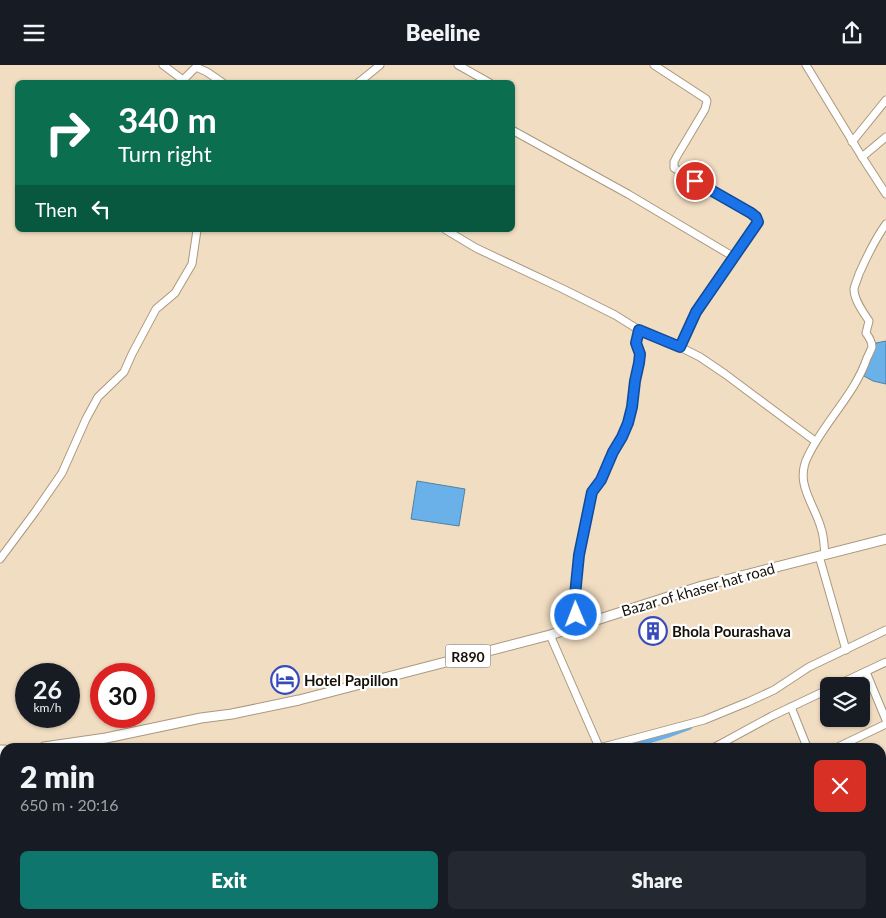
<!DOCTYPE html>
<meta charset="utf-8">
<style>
:root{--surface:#171b24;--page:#242831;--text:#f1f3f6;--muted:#9ea1a6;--accent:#0f766e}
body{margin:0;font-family:Lato,sans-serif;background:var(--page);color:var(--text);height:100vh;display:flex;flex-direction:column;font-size:19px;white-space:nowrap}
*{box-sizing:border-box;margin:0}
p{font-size:16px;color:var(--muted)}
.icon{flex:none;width:28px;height:28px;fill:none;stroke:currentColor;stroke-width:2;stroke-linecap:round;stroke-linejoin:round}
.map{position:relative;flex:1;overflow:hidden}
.panel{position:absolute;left:0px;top:678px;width:886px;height:176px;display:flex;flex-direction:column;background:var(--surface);border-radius:15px 15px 0 0;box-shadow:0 1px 4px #0004}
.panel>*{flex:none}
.guide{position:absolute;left:15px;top:15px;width:500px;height:152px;border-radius:8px;box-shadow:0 1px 4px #0004;background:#0b6e4f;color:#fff;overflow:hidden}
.buttons{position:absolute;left:820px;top:612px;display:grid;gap:10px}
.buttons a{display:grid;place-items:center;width:50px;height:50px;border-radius:8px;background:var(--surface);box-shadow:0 1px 4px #0004;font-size:25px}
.speed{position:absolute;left:15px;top:598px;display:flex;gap:10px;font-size:25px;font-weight:700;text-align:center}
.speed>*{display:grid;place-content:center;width:65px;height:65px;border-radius:50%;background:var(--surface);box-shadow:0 1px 4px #0004;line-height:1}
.speed small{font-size:12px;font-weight:400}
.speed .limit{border:8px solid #d22;background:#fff;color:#111}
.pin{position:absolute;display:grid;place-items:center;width:42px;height:42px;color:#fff;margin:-21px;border:2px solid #fff;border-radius:50%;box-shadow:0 1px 5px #0007}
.me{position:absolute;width:55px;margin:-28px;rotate:359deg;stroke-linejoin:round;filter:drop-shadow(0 0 4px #0008)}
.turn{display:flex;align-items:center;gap:18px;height:105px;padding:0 20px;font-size:22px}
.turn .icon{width:65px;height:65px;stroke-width:2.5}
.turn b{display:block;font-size:35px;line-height:42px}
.then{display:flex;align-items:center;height:48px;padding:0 20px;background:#0003;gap:10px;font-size:19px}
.round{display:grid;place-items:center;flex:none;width:52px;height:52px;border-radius:8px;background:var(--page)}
.head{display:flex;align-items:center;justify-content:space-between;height:85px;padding:0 20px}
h1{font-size:30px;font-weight:800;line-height:38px}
.button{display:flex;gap:10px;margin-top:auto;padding:10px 20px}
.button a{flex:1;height:58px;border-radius:8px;background:var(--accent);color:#fff;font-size:20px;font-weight:800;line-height:58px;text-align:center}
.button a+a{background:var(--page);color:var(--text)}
header{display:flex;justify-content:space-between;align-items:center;height:65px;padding:0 20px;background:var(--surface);font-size:22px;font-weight:800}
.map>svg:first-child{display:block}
.water{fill:#69b1e8;stroke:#5081a4}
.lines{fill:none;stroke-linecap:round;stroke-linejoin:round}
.canal{stroke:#69b1e8;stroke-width:6}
.minor-casing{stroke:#aa987f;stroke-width:9}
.major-casing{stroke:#aa987f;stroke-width:11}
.minor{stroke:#fff;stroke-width:7}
.major{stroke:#fff;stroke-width:9}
.route-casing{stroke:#114b97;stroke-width:12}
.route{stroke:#1a73e8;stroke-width:9}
.labels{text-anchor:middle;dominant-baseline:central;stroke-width:4.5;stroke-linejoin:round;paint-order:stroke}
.shield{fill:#fff;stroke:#5c5851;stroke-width:1}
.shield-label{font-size:14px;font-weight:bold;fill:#161007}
.street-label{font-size:15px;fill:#161007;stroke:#fff}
.poi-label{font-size:15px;font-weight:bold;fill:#161007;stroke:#fff;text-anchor:start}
</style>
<header><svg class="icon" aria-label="menu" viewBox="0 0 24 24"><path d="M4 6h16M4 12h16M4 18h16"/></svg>Beeline<svg class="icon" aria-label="share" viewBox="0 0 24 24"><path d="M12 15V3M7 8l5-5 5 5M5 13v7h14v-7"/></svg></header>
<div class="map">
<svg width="886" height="853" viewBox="0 0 886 853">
<rect width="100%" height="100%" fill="#f1ddc2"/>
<g class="water">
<path d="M886,276V319L873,316L864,311L876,278Z"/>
<path d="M417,416L465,424L459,461L411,454Z"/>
</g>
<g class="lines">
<g class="canal">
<path d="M626,682L670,669L689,662"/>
<path d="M0,720L5,721"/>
<path d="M0,816L5,812"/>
</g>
<defs>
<g id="minor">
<path d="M163,0L183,15L196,2L207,7L223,18"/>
<path d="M458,0L490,18"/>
<path d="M654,0L706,34L707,36L705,44L677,91L674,97V103L751,148L756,152L758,157L696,247L680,282"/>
<path d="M806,0L862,92L886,129"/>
<path d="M358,18L380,0"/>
<path d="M512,65L628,129L734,192"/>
<path d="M852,77L886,35"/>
<path d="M862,92L886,72"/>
<path d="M446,165L476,183L563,224L615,250L639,265L680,282L700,292L725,309L815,376"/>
<path d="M825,490C824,481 824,471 821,463C814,438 794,418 808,391C825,356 855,329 867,293C869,289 871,285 872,282C872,277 869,272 866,268L869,256C863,247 854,235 854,224C855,219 858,213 859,209C867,191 875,174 886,159"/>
<path d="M819,491L846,585"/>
<path d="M0,494L35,447L62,408L86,354L98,332L124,307L132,289L156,244L175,228L192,199L197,165"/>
<path d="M577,560L574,540L576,511L579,490L592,427L601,415L613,387L622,372L628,357L632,342L635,316L639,299L640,289L636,278L639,265"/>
<path d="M550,570L599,682"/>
<path d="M866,607L886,655"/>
<path d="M835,621L886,597"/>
<path d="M791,642L807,682"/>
<path d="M603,682L704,655L748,637L774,625L809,602L886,565"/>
<path d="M715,682L772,651L829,624"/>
<path d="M838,682L886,659"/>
<path d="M881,782L886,779"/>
<path d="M0,809L5,802"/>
<path d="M0,837L5,822"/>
<path d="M542,849L543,853"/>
<path d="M668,849L669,853"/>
<path d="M342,853L344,852L436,851L438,849"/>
<path d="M763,853L770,849"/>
<path d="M868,853L869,849"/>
</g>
<g id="major">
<path d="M44,682L106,673L201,653L232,649L299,635L550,570L702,521L886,474"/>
<path d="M0,685H5"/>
</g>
</defs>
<use href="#minor" class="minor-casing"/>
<use href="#major" class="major-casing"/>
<use href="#minor" class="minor"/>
<use href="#major" class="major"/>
</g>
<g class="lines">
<defs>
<path id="route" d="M576,550L574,540L579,490L592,427L601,415L613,387L622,372L628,358L632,342L635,316L639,298L640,289L636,278L639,265L680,282L696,247L758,157L756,152L751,148L695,116"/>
</defs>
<use href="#route" class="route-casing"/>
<use href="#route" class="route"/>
</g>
<defs>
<symbol id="building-ring" viewBox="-11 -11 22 22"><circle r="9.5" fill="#fff" stroke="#374bbd" stroke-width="1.5"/><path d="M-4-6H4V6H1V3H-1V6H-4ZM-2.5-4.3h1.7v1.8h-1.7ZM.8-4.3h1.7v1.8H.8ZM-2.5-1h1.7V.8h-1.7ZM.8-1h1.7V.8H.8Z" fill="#374bbd"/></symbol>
<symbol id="hotel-ring" viewBox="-11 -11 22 22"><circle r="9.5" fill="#fff" stroke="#374bbd" stroke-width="1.5"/><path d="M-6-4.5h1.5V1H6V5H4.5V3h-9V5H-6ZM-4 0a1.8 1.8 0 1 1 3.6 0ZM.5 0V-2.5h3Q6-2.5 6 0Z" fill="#374bbd"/></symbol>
</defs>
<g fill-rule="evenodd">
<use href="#building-ring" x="637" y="550" width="32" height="32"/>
<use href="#hotel-ring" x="269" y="599" width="32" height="32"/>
</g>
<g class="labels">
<rect class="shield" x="445.5" y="579.5" width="45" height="23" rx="4"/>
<g class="shield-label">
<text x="468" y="591">R890</text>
</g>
<g class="street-label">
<text transform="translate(698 524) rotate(-16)">Bazar of khaser hat road</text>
</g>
<g class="poi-label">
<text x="672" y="566">Bhola Pourashava</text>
<text x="304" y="615">Hotel Papillon</text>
</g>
</g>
</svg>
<div class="buttons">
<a><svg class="icon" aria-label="layers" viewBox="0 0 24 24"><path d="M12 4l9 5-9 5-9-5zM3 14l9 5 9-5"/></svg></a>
</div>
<div class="speed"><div>26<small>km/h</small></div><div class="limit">30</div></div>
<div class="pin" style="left:695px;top:116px;background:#d93025"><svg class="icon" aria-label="arrive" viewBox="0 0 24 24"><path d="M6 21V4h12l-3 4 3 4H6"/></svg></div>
<svg class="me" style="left:576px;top:550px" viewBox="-20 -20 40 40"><circle r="17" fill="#1a73e8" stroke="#fff" stroke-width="3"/><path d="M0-11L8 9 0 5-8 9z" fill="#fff"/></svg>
<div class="guide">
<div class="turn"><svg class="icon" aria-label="right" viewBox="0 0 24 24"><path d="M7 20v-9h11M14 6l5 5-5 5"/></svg><div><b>340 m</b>Turn right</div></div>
<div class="then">Then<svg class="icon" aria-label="left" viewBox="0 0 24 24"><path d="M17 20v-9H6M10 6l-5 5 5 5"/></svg></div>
</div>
<section class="panel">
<div class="head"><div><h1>2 min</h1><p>650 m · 20:16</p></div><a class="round" style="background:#d93025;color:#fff"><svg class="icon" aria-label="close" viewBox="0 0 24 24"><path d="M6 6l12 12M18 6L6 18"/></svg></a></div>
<div class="button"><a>Exit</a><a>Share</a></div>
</section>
</div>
